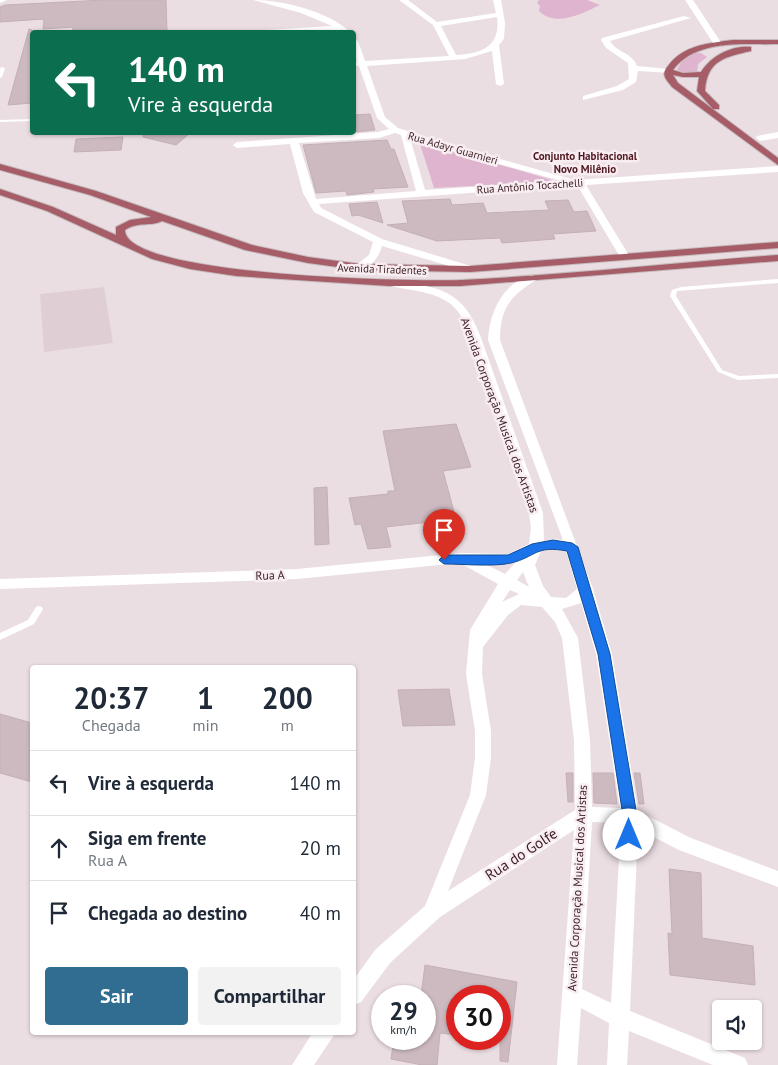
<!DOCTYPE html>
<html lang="pt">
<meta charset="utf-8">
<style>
:root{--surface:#fff;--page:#f2f2f3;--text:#1f2937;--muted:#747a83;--line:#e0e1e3;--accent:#316d91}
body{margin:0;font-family:"PT Sans",sans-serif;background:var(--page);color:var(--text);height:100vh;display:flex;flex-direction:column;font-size:19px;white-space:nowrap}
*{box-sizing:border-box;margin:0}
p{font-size:16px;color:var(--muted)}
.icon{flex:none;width:28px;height:28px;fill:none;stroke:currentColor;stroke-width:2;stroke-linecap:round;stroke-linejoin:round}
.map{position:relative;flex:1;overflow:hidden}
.drawer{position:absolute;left:30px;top:665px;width:326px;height:370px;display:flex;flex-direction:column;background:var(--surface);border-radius:5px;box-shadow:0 1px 4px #0004}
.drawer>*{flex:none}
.top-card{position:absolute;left:30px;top:30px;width:326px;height:105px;border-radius:5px;box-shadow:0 1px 4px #0004;background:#0b6e4f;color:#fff;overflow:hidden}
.buttons{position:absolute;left:712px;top:1000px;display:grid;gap:10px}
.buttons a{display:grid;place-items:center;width:50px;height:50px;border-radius:5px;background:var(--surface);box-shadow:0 1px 4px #0004;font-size:25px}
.speed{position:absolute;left:371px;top:985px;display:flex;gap:10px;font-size:25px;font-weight:700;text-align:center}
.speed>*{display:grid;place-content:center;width:65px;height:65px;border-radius:50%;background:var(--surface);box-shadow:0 1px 4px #0004;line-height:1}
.speed small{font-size:12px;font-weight:400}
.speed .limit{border:8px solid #d22;background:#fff;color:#111}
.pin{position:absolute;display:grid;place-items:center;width:42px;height:42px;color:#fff;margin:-51px -21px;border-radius:50% 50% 50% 0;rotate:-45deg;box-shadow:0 0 5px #0007}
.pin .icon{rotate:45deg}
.me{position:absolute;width:55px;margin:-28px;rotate:0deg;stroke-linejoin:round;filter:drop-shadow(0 0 4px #0008)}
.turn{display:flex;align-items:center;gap:18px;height:105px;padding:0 15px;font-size:22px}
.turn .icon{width:65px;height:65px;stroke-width:2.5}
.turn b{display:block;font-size:35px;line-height:42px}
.eta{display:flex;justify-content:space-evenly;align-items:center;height:85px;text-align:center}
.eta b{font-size:30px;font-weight:700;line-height:35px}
.button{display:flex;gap:10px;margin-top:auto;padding:10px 15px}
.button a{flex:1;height:58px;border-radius:5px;background:var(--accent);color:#fff;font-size:20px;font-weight:700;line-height:58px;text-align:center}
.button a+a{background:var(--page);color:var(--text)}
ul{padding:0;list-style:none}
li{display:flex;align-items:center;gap:15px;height:65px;padding:0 15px;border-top:1px solid var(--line)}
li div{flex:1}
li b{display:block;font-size:19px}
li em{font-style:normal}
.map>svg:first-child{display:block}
.built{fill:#dfcfd4}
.green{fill:#dfb4cf}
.building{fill:#ccbac0;stroke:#c5afb6}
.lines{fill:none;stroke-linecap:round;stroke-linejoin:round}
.primary-casing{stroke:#c4bbbd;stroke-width:2}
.service{fill:#fff;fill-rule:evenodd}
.minor{fill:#fff;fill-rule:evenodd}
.primary{fill:#a65d68;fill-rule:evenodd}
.route{fill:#1a73e8;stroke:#114b97}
.labels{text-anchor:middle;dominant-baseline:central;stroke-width:5;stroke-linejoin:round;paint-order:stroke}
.far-street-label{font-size:11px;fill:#3c1d23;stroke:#f8eef2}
.far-neighbourhood-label{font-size:11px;font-weight:bold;fill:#501820;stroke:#f8eef2}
.street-label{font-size:12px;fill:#3c1d23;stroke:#f8eef2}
.near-street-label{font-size:15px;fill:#3c1d23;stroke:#f8eef2}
</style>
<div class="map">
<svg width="778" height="1065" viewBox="0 0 778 1065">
<rect width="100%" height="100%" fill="#ebdee2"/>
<path class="built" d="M104,287L113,343L44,352L40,294Z"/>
<g class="green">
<path d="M539,0H587L600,5C583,13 556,28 539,11L540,6L537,3Z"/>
<path d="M692,53H701L707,57L698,64L697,72L689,74L677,70L683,59Z"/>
<path d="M419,141L552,180L548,182L434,188Z"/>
</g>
<g class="building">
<path d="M104,0H166L167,32H73V27L43,29L44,19L0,22V7L5,5Z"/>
<path d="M29,29L32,30V103L8,105Z"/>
<path d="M370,114L375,130L354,132V115Z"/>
<path d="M143,132H191L176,145L143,137Z"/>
<path d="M123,137L121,150L74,152L76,139Z"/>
<path d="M387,140L391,149H394L408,187L373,189L374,192L347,195L346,191L316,193L303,145Z"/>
<path d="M450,199L452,205L483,203L487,213L549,210L545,201L568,200L574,212L587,211L596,231L553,234L555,239L502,243L500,238L437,241L387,225L408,223L402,201Z"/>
<path d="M377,202L383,223L358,215L352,216L349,204Z"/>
<path d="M456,424L471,467L443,471L456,519L386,527L391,547L368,549L361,524L355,525L349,498L388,494V491H395L383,431Z"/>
<path d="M327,487L329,544L315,545L314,488Z"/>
<path d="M449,689L455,725L403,726L398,690Z"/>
<path d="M0,714L32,723V782L0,773Z"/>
<path d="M566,773H573V802H568Z"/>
<path d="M593,773H613L617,804L594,803Z"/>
<path d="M634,773H640L644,804H639Z"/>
<path d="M669,869L701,873L702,938L753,946L755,985L670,975L668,933L672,934Z"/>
<path d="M425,965L517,982L508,1062L500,1061V996H458V1035L440,1033L437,1065H422L391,1059L394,1039H425V996H421Z"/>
</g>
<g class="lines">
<defs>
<g id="primary">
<path d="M733,40H778V44C743,45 696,39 673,70L683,73L701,72C711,56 732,45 751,47V51C725,57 707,60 705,91L719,105V109H713L697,91L699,77H683L673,75L678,83L778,158V165L672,87C670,84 666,80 665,77C663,72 665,70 668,66C683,45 709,43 733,40Z"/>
<path d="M0,164L96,191L252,245L308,257L360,264L470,266L778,242V248L470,272L360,270L308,263L245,250L162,221C151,227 138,221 125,230C125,277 420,282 461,280C567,275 672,263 778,255V261L460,286H389L236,276L190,269L152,259L47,211L0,195V189L53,207L116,235V227L130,220L151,217L90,195L0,170Z"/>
</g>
</defs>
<use href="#primary" class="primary-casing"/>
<g class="service">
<path d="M1,67L5,68L2,77L0,78V70Z"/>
<path d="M32,119V121L0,122V120Z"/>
<path d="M778,279V283L677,291L676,296L722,370L739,376L778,374V378L738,380L718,372L670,296L672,290L681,287Z"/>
<path d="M39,606L42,607L43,609L34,624L0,640V633L28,620L36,607Z"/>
</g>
<g class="minor">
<path d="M0,0H7L0,3Z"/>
<path d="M253,0C282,0 328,11 350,32H342L338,30L263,32L266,30L332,26L301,13Z"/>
<path d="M399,0H408L437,22L496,13L493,0H501L505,23L504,39L499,45L504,84L500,86L496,84L492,51L465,59L367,66L385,117L398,128L464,149L575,180L778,166V172L586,185L630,257L625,260L620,257L577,185L319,204L321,208L382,239L474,267L475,269L474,271H466L382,246C379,257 369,272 356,269L355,267L356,265L369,255L373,242L314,212L303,193L290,144L237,148L233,145L237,142L378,132L389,129L377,118L359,66H354V62L357,61L354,51V39L358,41L365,61L449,56L433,25ZM497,17C501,46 482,54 456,55L441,26ZM395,133L401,135L416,191L316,199L299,143L379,138ZM410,138L458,153L562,181L425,190Z"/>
<path d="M685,0H693L722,44L721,46H715Z"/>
<path d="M684,16L691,18L610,41C617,53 632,52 637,66L668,69H671V73L638,71L636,82L623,90L583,100V96L617,86L629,79L628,63L606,48L601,40L602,38Z"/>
<path d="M778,132V138L760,141L756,138L757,136Z"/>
<path d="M532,275L537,278L536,280C510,296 500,309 500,340L593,589L612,654L638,811L691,838L778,871V887L679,850L638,829L630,1011L745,1058L748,1065H713L629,1031L627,1065H607L609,1023L581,1008L577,1065H557L574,830L440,917L390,963L361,1002L354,1005V979L376,949L425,906L470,795L475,758V731L466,674L470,630L498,584L460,563L297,579L0,589V579L297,569L462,553L508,554L529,544L531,528L529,513L461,316C446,290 412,292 387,285L386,283L387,281L391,280C436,287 462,288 480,335L543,513L544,541L553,539L563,540L488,340C489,313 503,282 532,275ZM553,549L566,551L577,589L566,598L551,597L543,586L535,565L541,551ZM515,563L505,574L485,564ZM523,572L529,587L517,580ZM510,590L519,594L502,602ZM581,603L596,654L620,808L592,807L590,740L578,638L562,609ZM521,605L542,607L555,622L562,638L574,740L575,810L448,891L486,795L491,758V731L482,674L483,647L508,615ZM592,822L621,823L611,1003L582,989Z"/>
<path d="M313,1032H336L314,1065H292Z"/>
</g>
<use href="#primary" class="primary"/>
</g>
<path class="route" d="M553,540L572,543L578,547L610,654L637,816L634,839L629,841L624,839L622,835L623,816L598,654L567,551C535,545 536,557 511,563C494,567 463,564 444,564L439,560L444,555H508L532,544Z"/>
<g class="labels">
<g class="far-street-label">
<text transform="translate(453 148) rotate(16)">Rua Adayr Guarnieri</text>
<text transform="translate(530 186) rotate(-4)">Rua Antônio Tocachelli</text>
<text transform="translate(382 269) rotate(2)">Avenida Tiradentes</text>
</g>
<g class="far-neighbourhood-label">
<text x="585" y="156">Conjunto Habitacional<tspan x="585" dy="13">Novo Milênio</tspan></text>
</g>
<g class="street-label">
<text transform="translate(500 415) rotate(70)">Avenida Corporação Musical dos Artistas</text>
<text transform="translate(270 575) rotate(-2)">Rua A</text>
<text transform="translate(577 888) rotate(-87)">Avenida Corporação Musical dos Artistas</text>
</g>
<g class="near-street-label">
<text transform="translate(521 854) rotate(-33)">Rua do Golfe</text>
</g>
</g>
</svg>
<div class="buttons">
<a><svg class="icon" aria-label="sound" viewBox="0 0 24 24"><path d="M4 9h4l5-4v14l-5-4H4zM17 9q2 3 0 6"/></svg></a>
</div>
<div class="speed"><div>29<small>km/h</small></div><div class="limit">30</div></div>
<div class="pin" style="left:444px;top:560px;background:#d93025"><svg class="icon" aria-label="arrive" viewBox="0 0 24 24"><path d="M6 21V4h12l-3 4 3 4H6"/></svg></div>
<svg class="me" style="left:629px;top:835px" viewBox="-20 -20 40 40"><circle r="19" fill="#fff"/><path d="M0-13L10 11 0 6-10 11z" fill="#1a73e8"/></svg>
<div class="top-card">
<div class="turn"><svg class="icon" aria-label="left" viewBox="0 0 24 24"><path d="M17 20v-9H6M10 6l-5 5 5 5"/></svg><div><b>140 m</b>Vire à esquerda</div></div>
</div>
<section class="drawer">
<div class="eta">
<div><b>20:37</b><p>Chegada</p></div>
<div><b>1</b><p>min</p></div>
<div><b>200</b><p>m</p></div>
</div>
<ul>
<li><svg class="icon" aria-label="left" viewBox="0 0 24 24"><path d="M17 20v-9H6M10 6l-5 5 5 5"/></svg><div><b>Vire à esquerda</b></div><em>140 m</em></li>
<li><svg class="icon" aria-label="ahead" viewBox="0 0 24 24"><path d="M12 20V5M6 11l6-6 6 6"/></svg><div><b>Siga em frente</b><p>Rua A</p></div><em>20 m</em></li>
<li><svg class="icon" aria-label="arrive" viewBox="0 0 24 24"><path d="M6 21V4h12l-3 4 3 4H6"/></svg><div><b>Chegada ao destino</b></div><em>40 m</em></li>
</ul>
<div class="button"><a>Sair</a><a>Compartilhar</a></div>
</section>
</div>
